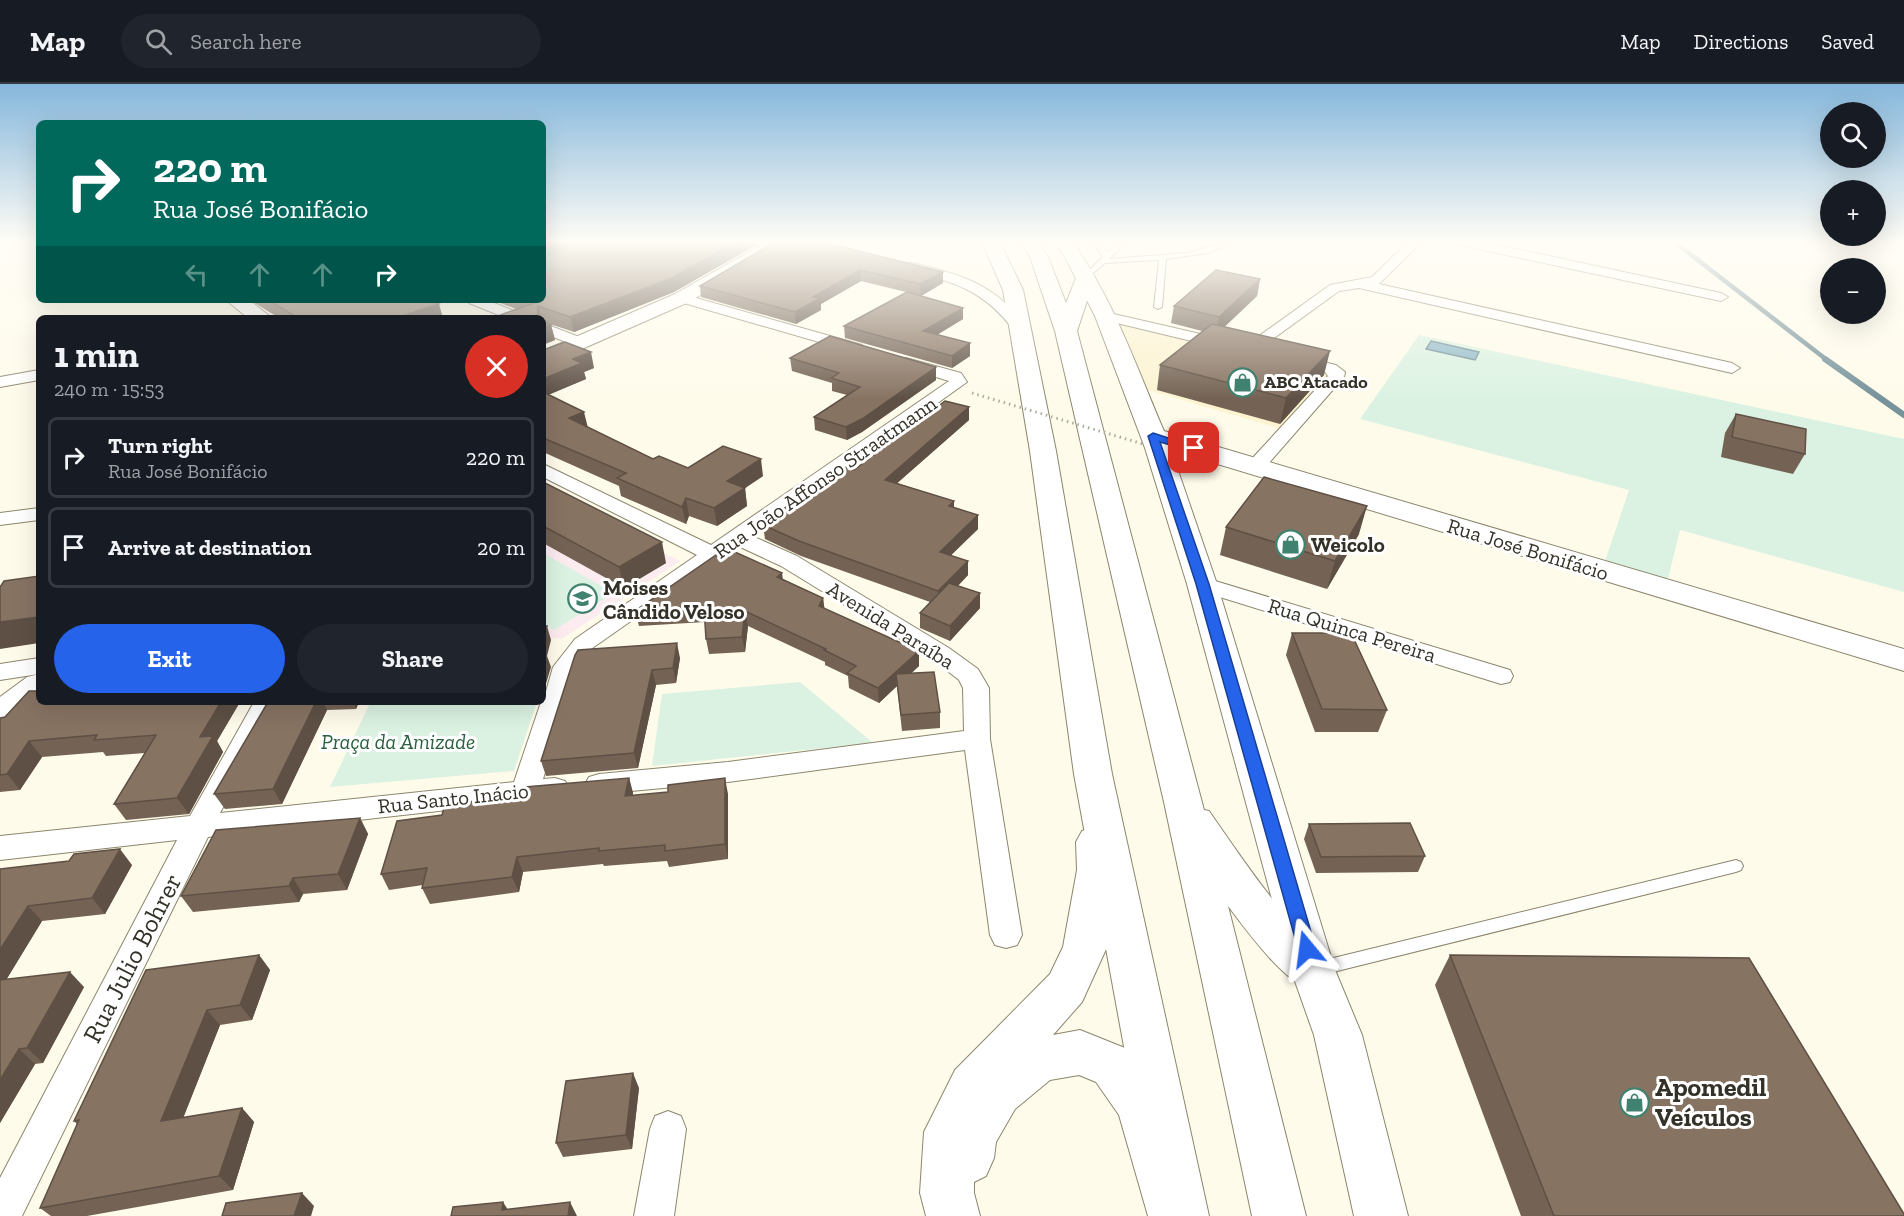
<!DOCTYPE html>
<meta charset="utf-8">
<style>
:root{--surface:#171b24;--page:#20242c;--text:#f1f3f6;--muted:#9ea1a6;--line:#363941;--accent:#2563eb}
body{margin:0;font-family:"Zilla Slab",serif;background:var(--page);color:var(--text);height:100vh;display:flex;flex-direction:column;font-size:22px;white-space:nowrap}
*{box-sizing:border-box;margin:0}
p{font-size:20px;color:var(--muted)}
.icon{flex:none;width:33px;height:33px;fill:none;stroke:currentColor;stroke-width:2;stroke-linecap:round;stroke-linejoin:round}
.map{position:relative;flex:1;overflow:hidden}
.panel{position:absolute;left:36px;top:231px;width:510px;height:390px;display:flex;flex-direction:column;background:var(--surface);border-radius:9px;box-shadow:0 6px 24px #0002}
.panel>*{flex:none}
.guide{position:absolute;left:36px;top:36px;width:510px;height:183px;border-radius:9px;box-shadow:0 6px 24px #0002;background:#00695c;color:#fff;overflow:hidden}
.fabs{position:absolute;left:1820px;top:18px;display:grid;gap:12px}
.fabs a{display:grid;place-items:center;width:66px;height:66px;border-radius:50%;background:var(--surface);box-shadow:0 6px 24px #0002;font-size:30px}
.pin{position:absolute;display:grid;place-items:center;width:51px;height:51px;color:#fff;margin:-26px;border-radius:12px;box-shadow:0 3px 9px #0006}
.me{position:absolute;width:66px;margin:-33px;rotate:344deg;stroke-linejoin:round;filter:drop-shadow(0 0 4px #0008)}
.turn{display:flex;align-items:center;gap:21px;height:126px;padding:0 18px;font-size:27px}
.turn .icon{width:78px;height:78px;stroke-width:2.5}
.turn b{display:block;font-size:42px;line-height:51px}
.lanes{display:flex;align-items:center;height:57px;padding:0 18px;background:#0003;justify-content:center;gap:30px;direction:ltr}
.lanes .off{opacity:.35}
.round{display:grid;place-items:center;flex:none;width:63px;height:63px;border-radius:32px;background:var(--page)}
.overview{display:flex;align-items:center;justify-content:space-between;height:102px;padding:0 18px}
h1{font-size:36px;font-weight:700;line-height:45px}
.primary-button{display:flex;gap:12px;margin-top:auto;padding:12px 18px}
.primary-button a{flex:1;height:69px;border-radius:36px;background:var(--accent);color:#fff;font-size:24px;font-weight:700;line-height:69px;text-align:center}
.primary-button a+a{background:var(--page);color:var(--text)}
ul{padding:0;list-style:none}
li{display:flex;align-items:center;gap:18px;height:81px;margin:0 12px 9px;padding:0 6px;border:3px solid var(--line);border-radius:9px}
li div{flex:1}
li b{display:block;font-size:22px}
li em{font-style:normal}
header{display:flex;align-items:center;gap:36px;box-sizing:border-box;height:84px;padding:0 30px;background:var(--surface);border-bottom:2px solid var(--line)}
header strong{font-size:28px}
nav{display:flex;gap:33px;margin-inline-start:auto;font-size:21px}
.search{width:420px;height:54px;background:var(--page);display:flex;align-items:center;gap:15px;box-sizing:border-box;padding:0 21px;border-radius:33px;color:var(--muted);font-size:22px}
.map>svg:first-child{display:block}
.built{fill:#fcf3d1}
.education{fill:#fcecf0}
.green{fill:#dbf2e2}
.water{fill:#92bbcb;stroke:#76929a;stroke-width:1.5}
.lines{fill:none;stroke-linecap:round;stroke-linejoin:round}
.stream-far1{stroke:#76929a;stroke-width:4.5}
.stream{stroke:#76929a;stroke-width:6}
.lane-casing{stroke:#8c866d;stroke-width:2}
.street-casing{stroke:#8c866d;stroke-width:2}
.secondary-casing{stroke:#8c866d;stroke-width:2}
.highway-casing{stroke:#8c866d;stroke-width:2}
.lane{fill:#fff;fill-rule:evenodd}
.street{fill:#fff;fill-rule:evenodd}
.secondary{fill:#fff;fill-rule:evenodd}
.highway{fill:#fff;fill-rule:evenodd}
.path-bridge{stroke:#aeab9d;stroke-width:3;stroke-dasharray:1.5 4;stroke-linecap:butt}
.wall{fill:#746354}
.shaded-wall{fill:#5e5045}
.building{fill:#877362;stroke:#5e5045;stroke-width:1.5}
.route{fill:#2563eb;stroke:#184099;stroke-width:1.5}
.labels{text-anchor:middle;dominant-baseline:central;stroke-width:6;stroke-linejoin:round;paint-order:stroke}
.far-poi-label{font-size:18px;font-weight:bold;fill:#343228;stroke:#fff;text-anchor:start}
.street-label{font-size:21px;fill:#343228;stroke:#fff}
.poi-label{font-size:21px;font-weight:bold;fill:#343228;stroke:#fff;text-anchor:start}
.park-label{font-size:21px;font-style:italic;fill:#2a5f3e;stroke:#fff}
.near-street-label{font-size:26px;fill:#343228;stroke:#fff}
.near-poi-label{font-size:26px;font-weight:bold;fill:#343228;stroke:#fff;text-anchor:start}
</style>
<header>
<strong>Map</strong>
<div class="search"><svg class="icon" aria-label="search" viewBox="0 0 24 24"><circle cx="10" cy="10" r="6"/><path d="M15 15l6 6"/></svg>Search here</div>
<nav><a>Map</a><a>Directions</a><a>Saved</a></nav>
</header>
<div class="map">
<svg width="1904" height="1132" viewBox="0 0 1904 1132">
<rect width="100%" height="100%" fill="#fffbeb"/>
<path class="built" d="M1118,240L1130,242L1334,290L1285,346L1145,305Z"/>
<path class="education" d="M543,409L680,477L563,554L543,555Z"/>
<g class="green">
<path d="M1419,251L1904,355V508L1680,446L1667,499L1604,480L1629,406L1360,335Z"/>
<path d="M543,469L614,509L554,546L543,539Z"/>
<path d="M800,598L873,659L652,682L662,610Z"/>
<path d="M537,618L514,687L330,703L370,619Z"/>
</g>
<path class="water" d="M1431,257L1479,268L1475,276L1426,265Z"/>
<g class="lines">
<path class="stream-far1" d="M1672,156L1827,276"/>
<path class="stream" d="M1825,275L1904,331"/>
<defs>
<g id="lane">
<path d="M1091,156H1098L1107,169L1122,156H1129L1109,175L1188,169L1231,156H1240L1208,169L1166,175L1162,223L1158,225L1154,223L1159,176L1105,179L1087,194H1083V192L1103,173Z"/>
<path d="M1736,776L1741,778L1743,782L1741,786L1736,788L1317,892L1311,890L1309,885L1311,880L1317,878Z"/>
</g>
<g id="street">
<path d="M1410,156H1424L1379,200L1732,279L1740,284L1732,289L1359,204L1339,207L1255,268H1243L1241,265L1330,201L1372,193Z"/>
<path d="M1449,156H1475L1721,209L1728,213L1721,217L1455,160Z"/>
<path d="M911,179C962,190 997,201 1028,245L1020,250L1015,248C985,206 954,198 906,186L904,183L906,180Z"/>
<path d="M682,210L862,261L864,264L862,267H850L677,217L675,214L677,211Z"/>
<path d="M467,216H487L524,231L527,234H506L469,219Z"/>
<path d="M1105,228L1231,257L1233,260L1225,265L1100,235L1098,232Z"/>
<path d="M543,239L587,256L589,259L581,264L543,249Z"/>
<path d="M1294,271L1336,281L1345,288L1344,293L1262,387H1248L1245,383L1248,379L1328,292L1325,288L1288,279L1286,276L1288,273Z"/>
<path d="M906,274L961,289L967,298L752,452L797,472L949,564L978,585L989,604L990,655L1022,851L1017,861L1006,864L995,861L990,851L965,666L728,698L599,710L589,707L585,700L589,693L599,690L728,678L964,647L963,604L959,596L931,574L781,482L738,462L591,565L577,585L543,695L555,694L565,697L569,704L565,711L555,714L208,753L22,1132H0V1094L177,756L0,776V752L190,732L254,618H280L220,729L514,698L541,618H543L553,583L575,555L697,471L543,393V380L711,461L949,297L900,282L898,279Z"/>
<path d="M39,286V296L0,303V293Z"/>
<path d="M39,424V436L0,441V429Z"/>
<path d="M1202,493L1510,586L1513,592L1510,598L1501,600L1194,505L1191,500L1194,495Z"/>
<path d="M39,574V590L0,596V580Z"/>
<path d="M668,1027L681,1032L686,1045L674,1132H634L650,1045L655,1032Z"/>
</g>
<g id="secondary">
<path d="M770,156H792L689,218L543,282V267L675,210Z"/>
<path d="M1053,156H1071C1113,214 1136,282 1164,347L1904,565V587L1171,366L1217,500L1335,886L1362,951L1408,1132H1354L1314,951L1291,886L1187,500L1145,364L1095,232L1065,173Z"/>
<path d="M226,216H249L272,234H248Z"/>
<path d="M39,590L40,618L13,640L0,643V613L27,593Z"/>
<path d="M1096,742L1110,747L1116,758L1119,786L1107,863L1082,918L1053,951L1080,946L1130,966L1159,1002L1202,1132H1148L1119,1031L1096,998L1079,991L1050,996L1015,1025L996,1058L994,1074L986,1092L974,1098V1109L980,1132H926L920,1109L924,1048L955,986L1050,890L1063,863L1077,786L1076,758L1082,747Z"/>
</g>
<g id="highway">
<path d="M981,156H999L1023,206L1056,367L1112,690L1209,1132H1155L1074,690L1030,367L1003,206Z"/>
<path d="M1019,156H1037L1048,173L1066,219L1078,189H1092L1095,193L1077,247L1204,726L1209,727C1234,763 1258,799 1286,832C1302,851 1324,863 1335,886L1329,900C1323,902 1316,906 1311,905C1285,900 1244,843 1228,822L1306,1132H1252L1164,718L1055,247L1030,173Z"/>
</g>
</defs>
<use href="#lane" class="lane-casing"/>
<use href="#street" class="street-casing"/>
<use href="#secondary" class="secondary-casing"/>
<use href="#highway" class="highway-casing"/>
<use href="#lane" class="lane"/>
<use href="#street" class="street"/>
<use href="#secondary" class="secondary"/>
<use href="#highway" class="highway"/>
<path class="path-bridge" d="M972,309L1143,360"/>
</g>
<g class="wall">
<path d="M543,156H756V161L674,208L574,248L544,238L551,241L555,256L545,260L546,263L543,265V234H492L516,225L493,216H543Z"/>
<path d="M776,157L943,199L921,212L963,235L937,251L970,259V272L952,284L845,254L844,242L906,208L861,197L821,220V226L796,240L701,213L700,202Z"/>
<path d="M1260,195L1257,212L1224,243L1324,291L1280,340L1157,306L1160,281L1202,247L1171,239L1174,222Z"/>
<path d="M250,216H429L443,234H279Z"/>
<path d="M543,266L594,284L584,288L586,295L548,311L587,343L653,375L688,384L763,392L745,404L747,422L717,442L689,432L686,440L621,412L619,402L543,368Z"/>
<path d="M790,274L936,283V296L862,348L847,356L815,346L814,333L847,311L832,307V299L792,287Z"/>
<path d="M969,323V336L897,399L954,417V424L978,431V445L951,471L968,491L958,502L980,524L950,557L920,544V529L930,518L801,472L765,455L763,441L799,418L854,386Z"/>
<path d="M1736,330L1805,370L1793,390L1721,373L1725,349Z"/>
<path d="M543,398L666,479L624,504L543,459Z"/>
<path d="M1226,443L1359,450L1327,505L1220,471Z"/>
<path d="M783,495L823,514L824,525L919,567V582L911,589L940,628V644L902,647L897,602L879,619L849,604L848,592L825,581V578L748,542L745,568L709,570L706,555L705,538L639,542L635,527Z"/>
<path d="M1292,549L1387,626L1378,648H1315L1286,571Z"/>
<path d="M575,571L680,574L676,599L656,601L638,684L546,692L541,677Z"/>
<path d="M37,607L39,618H240L217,657L223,668L189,730L126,736L114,720L145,669L106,672L103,668L42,673L20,706L0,708V634L5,633Z"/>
<path d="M268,618H359L356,625L327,626L282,720L225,725L214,710Z"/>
<path d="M629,694L633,709V711L728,710V775L669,783L667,777L604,782L603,780L523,788L519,808L430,820L422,804L423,801L389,806L381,790L442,731L522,713Z"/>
<path d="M360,734L368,750L347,806L303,810L299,818L193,828L181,812Z"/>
<path d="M1309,740L1425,772L1418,788L1316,789L1304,755Z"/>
<path d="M132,781L105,830L42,837L6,896L84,903L43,979L35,980L0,1039V785Z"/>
<path d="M259,871L270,886L252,936L220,941L183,1034L242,1024L254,1038L233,1106L87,1132H51L40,1124L77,1040L74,1037Z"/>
<path d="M1450,871L1904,1132H1521L1435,901Z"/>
<path d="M639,1004L632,1065L563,1073L556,1059Z"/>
</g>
<g class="shaded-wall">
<path d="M553,156H592L543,175V160Z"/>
<path d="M739,156H756V161L674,208L574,248L570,233Z"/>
<path d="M860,186L861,197L821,220V226L796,240L795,228L813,213Z"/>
<path d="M943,188V199L921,212L920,200Z"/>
<path d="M1260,195L1257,212L1216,251L1219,233Z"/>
<path d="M439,220L443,234H396Z"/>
<path d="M538,222L541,234H537Z"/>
<path d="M963,224V235L923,259V247Z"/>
<path d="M551,241L555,256L545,260L546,263L543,265V244Z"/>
<path d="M970,259V272L952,284V272Z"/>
<path d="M1330,267L1324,291L1280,340L1286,314Z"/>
<path d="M591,268L594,284L584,288L586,295L543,313V295L573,275Z"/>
<path d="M936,283V296L862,348L847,356L846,343Z"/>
<path d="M969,323V336L886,409L885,396Z"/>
<path d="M584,328L588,344L569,334Z"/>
<path d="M761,375L763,392L745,404L747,422L717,442L714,424L727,397Z"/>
<path d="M686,414L689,432L686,440L682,423Z"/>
<path d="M954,417V431L949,422Z"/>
<path d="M1367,422L1359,450L1327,505L1335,477Z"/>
<path d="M978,431V445L940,482V468Z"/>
<path d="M662,458L666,479L624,504L619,483Z"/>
<path d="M968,477V491L939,521L938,507Z"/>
<path d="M782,489L784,503L777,493Z"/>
<path d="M980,509V524L950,557V542Z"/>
<path d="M823,514L825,528L819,522Z"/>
<path d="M745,527L748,542L745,568L742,553Z"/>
<path d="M39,533V559L0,565V538Z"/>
<path d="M547,542L551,556L547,572L551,583L545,603L543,598V554Z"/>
<path d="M677,559L680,574L676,599L673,584Z"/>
<path d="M919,567V582L898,602L896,590L897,602L879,619L878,604Z"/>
<path d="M652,586L656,601L638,684L634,669Z"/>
<path d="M221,618H240L217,657L223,668L189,730L177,714L200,653Z"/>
<path d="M316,618H323L327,626L282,720L273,705Z"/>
<path d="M353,618H359L356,625Z"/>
<path d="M29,657L42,673L20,706L7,690Z"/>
<path d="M629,694L633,709L629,727L625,712Z"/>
<path d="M725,694L728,710V775L725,760Z"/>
<path d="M360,734L368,750L347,806L338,790Z"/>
<path d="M120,765L132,781L105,830L92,814Z"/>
<path d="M517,773L523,788L519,808L512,793Z"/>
<path d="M293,794L303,810L299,818L289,802Z"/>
<path d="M28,822L42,837L0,906V866Z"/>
<path d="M259,871L270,886L252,936L240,921Z"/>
<path d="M70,888L84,903L43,979L27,964Z"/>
<path d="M207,926L220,941L176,1052L161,1037Z"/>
<path d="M19,965L35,980L0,1039V996Z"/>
<path d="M633,989L639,1004L632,1065L626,1051Z"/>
<path d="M242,1024L254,1038L233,1106L219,1092Z"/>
<path d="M302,1109L314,1122L311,1132H294Z"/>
<path d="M503,1118L512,1132L502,1126Z"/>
<path d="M570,1118L577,1132H568Z"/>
</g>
<g class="building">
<path d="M543,156H553L543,160Z"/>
<path d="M583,156H739L672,194L570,233L538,222L537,234H492L534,219L527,216H543V173Z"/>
<path d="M778,156H815L943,188L920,200L860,186L813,213L820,214L795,228L700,202Z"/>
<path d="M1216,186L1260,195L1219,233L1174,222Z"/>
<path d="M907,208L963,224L923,247L970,259L952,272L844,242Z"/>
<path d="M268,216H429L439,220L396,234H298Z"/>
<path d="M543,238L551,241L543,244Z"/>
<path d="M1212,240L1330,267L1286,314L1160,281Z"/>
<path d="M830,252L936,283L862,335L846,343L814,333L860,303L831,294L839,289L790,274Z"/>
<path d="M565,258L591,268L573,275L582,279L543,295V266Z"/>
<path d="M543,308L584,328L569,334L653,375L659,372L688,384L723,362L761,375L727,397L745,404L714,424L686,414L682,423L617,394L626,389L543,354Z"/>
<path d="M945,317L969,323L885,396L954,417L949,422L978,431L940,468L968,477L938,507L799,457L763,441L795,416L799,418L844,383L854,386Z"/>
<path d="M1736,330L1806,345L1805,370L1732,353Z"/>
<path d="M1264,393L1367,422L1335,477L1226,443Z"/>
<path d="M543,398L662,458L619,483L543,442Z"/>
<path d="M726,464L782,489L777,493L823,514L819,522L919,567L878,604L847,589L856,582L824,566L826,565L745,527L742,553L706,555L704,524L635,527Z"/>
<path d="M39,492V533L0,538V503L4,497Z"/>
<path d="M949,499L980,509L950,542L920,529Z"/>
<path d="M543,542H547L543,554Z"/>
<path d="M1292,549H1351L1387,626L1322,625Z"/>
<path d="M677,559L673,584L652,586L634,669L541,677L575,571L578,566Z"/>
<path d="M543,568H546L543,578Z"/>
<path d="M934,588L940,628L901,631L896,590Z"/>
<path d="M39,605V618H221L200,653L213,652L177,714L114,720L156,651L94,656L97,651L29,657L7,690L0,691V634L5,633L29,607H37Z"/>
<path d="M268,618H316L273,705L214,710Z"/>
<path d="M629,694L625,712L668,708V701L725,694V760L665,767V761L599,767V764L517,773L512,793L422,804L427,784L381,790L397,737L442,731L445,720L522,713L525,703Z"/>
<path d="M360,734L338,790L293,794L289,802L181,812L216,746Z"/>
<path d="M1410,739L1425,772L1321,773L1309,740Z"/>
<path d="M120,765L92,814L28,822L0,866V785L69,777L74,770Z"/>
<path d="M259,871L240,921L207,926L161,1037L242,1024L219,1092L40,1124L79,1036L74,1037L146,886Z"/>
<path d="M1450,871L1749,874L1904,1130V1132H1554Z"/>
<path d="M70,888L27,964L19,965L0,996V896Z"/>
<path d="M633,989L626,1051L556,1059L566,997Z"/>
<path d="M302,1109L294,1132H222L226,1119Z"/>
<path d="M503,1118L502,1126L570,1118L568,1132H451L453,1123Z"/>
</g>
<linearGradient id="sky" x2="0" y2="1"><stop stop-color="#85b7dc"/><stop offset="0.5" stop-color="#fffdf6"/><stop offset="1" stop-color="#fffdf6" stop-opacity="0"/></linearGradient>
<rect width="1904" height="315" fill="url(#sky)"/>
<path class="route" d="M1153,349L1199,364L1194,368L1160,358L1209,500L1316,865L1314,871L1307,873L1301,871L1298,865L1196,500L1148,352Z"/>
<defs>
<symbol id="shop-ring" viewBox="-11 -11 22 22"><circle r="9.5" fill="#fff" stroke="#41816f" stroke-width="1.5"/><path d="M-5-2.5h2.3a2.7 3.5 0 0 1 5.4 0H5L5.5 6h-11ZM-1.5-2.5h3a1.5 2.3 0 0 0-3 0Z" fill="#41816f"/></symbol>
<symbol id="school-ring" viewBox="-11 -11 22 22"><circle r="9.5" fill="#fff" stroke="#41816f" stroke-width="1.5"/><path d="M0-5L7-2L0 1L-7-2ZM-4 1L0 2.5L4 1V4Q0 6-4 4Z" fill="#41816f"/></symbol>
</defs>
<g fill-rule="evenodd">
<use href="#shop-ring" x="1226" y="282" width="33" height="33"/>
<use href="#shop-ring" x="1274" y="444" width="33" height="33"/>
<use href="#school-ring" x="566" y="498" width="33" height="33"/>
<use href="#shop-ring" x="1618" y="1002" width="33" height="33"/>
</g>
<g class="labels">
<g class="far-poi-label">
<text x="1264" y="298">ABC Atacado</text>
</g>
<g class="street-label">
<text transform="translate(825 393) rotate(-35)">Rua João Affonso Straatmann</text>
<text transform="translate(1528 465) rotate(17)">Rua José Bonifácio</text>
<text transform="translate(891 541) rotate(32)">Avenida Paraíba</text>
<text transform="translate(1352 546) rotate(17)">Rua Quinca Pereira</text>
<text transform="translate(453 714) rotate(-6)">Rua Santo Inácio</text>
</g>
<g class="poi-label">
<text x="1311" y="460">Weicolo</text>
<text x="603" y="503">Moises<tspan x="603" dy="24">Cândido Veloso</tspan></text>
</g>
<g class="park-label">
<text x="398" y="657">Praça da Amizade</text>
</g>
<g class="near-street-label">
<text transform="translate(132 874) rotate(-63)">Rua Julio Bohrer</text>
</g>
<g class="near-poi-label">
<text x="1655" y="1003">Apomedil<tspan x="1655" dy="30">Veículos</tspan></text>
</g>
</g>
</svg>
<div class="fabs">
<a><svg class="icon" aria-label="search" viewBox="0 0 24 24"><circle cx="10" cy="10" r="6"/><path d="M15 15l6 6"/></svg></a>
<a>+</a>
<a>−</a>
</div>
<div class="pin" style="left:1194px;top:364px;background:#d93025"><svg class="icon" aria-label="arrive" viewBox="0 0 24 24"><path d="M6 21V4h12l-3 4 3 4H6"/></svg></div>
<svg class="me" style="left:1307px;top:865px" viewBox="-20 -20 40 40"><path d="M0-17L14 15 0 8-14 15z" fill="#2563eb" stroke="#fff" stroke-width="4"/></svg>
<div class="guide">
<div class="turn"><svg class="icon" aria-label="right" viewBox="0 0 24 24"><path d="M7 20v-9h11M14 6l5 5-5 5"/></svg><div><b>220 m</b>Rua José Bonifácio</div></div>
<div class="lanes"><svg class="icon off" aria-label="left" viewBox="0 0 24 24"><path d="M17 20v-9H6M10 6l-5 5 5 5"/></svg><svg class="icon off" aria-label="ahead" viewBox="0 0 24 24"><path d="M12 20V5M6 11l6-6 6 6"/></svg><svg class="icon off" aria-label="ahead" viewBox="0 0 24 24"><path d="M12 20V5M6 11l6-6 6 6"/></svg><svg class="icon" aria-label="right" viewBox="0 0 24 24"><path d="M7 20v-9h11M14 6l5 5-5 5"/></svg></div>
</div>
<section class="panel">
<div class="overview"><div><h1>1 min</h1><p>240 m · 15:53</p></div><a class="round" style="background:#d93025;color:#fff"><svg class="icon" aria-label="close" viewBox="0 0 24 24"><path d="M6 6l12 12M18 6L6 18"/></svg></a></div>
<ul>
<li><svg class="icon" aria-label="right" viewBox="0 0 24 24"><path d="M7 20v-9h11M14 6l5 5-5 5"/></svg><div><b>Turn right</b><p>Rua José Bonifácio</p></div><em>220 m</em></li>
<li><svg class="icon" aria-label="arrive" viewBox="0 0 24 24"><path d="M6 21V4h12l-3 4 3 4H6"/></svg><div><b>Arrive at destination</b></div><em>20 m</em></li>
</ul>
<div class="primary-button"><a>Exit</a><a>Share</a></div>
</section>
</div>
